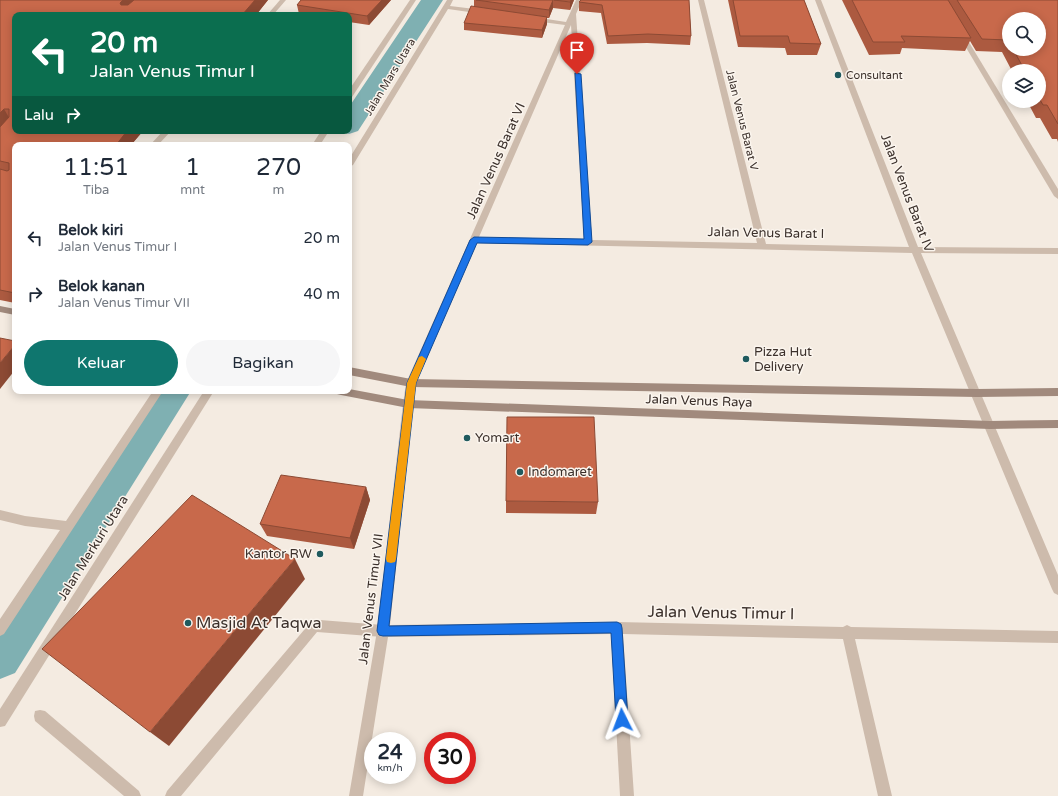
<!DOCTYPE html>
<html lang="id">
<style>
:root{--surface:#fff;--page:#f6f6f7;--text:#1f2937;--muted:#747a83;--accent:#0f766e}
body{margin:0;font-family:"Varela Round",sans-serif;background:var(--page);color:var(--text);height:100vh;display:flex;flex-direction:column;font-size:15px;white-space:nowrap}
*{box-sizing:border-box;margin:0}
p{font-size:13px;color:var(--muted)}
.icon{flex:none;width:22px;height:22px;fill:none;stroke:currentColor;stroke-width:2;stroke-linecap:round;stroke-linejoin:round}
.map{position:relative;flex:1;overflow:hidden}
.sheet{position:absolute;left:12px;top:142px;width:340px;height:252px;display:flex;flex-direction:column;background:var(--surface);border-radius:8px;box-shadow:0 2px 10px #0003}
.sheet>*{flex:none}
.hud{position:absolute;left:12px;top:12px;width:340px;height:122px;border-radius:8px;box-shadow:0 2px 10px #0003;background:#0b6e4f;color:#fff;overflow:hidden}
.buttons{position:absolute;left:1002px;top:12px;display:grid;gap:8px}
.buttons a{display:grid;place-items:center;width:44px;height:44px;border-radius:50%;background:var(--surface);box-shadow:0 2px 10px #0003;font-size:20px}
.speed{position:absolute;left:364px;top:732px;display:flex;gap:8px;font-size:20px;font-weight:700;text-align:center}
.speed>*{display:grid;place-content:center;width:52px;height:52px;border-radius:50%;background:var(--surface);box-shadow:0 2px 10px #0003;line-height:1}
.speed small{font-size:10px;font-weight:400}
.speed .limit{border:6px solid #d22;background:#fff;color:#111}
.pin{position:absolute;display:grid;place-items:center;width:34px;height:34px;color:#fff;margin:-41px -17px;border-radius:50% 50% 50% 0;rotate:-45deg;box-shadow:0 0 4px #0007}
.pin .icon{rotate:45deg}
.me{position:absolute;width:44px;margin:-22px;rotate:357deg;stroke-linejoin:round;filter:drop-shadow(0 0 3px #0008)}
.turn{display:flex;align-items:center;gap:14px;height:84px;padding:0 12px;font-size:18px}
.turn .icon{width:52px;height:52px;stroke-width:2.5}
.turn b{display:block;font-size:28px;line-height:34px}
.then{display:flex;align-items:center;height:38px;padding:0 12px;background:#0003;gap:8px;font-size:15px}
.eta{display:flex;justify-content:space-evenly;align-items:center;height:68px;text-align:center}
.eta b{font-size:24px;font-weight:600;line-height:28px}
.action{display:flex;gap:8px;margin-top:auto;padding:8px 12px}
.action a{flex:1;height:46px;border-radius:24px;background:var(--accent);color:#fff;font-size:16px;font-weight:600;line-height:46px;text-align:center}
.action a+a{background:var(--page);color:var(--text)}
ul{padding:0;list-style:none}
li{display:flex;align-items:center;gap:12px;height:56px;padding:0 12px}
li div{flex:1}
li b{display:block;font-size:15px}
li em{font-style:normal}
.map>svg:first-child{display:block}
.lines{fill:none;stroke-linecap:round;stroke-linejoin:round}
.canal{fill:#7fb0b2;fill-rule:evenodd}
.lane{fill:#cdbbac;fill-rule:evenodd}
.street{fill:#cdbbac;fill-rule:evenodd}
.secondary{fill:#a18a7d;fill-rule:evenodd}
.wall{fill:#ac5a40;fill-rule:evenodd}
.shaded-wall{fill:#8c4a34}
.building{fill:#c8694b;stroke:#8c4a34}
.route{fill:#1a73e8;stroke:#114b97}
.slow{fill:#f59e0b}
.poi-dot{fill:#1f5a5e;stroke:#fbf5ee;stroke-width:1.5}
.labels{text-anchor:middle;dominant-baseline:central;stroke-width:3;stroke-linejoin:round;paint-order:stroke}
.far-poi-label{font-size:11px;fill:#3b302b;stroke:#fbf5ee;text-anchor:start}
.far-street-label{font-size:11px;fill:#3b302b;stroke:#fbf5ee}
.street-label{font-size:13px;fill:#3b302b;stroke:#fbf5ee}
.poi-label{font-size:13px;fill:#3b302b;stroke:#fbf5ee;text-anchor:start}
.near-street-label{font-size:16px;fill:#3b302b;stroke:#fbf5ee}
.near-poi-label{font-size:16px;fill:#3b302b;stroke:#fbf5ee;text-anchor:start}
</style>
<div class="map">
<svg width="1058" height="796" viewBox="0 0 1058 796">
<rect width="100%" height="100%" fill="#f4ebe1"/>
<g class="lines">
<g class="canal">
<path d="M421,0H443L358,131L349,134L340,131H349V107Z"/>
<path d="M156,391H191L15,673L0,679V621Z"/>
</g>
<g class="lane">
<path d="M411,379L414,380L416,383L413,404L412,407H404L403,404L406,383L408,380Z"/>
<path d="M320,620L383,625L387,627L389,631L387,635L383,637L317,632L181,796H165L167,791L310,623Z"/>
<path d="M40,710L45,711L139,791L141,796H124L35,721L34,716L35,711Z"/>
</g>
<g class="street">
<path d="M280,0H286L273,15H267Z"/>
<path d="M410,0H416L352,97H349V90Z"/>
<path d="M447,0H453L450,6L483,10L486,12L483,14L448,9L353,165L349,167V159Z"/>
<path d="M576,0H582L576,14L592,240L757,243L698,0H704L766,244L909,247L815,0H821L918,247L1058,248V254L921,253L1058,575V595L1054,593L1052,589L912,253L477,243L416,383L414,386H408L406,383L565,25L534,21L531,19L534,17L566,22ZM571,25L584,240L479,237Z"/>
<path d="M959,33L964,34L1058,189V199L1054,196L958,34Z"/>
<path d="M163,131H171L158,145H150Z"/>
<path d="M321,131H329L320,145H312Z"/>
<path d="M153,391H163L4,634L0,636V619L60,530L25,526L0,520V510L25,516L66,521Z"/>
<path d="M204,391H214L5,726L0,727V709Z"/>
<path d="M408,400L412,401L413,404L390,625L617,622L843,627L847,625L851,627L1058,631V643L855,639L892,796H878L843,639L623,634L634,796H620L611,634L388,637L363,796H349L377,631L403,404L404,401Z"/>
</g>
<g class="secondary">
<path d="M0,306L15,309V315L0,312Z"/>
<path d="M349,367L411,379L977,389L1058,388V396L977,397L411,387L349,375Z"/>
<path d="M349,389L408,400L990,421L1058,420V428L990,429L408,408L341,395L337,394L336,391H349Z"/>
</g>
</g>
<g class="wall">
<path d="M0,0H268L256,15H15V131H143L131,145H15V303L0,300Z"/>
<path d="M301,0H391L369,25L349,22V15H303L299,14L297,5Z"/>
<path d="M474,0H574L570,10L553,8L549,18H547V24L542,38L464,30V23L474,7Z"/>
<path d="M689,0L691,36L690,45L647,43L607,44L601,13L579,11V2Z"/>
<path d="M728,0H804L821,44L817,55H787L785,48L738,47Z"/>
<path d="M842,0H1058V142L1057,139H1052L1040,118H1036L1027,101H1039V71H1012L1002,52L976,51L970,41L965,51L902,48L900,54L869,55ZM1009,19L1039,49H1009Z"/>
<path d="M366,487L370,500L354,549L267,536L260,524Z"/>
<path d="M506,501L598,502L596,514L506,513Z"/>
</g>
<g class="shaded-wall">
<path d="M123,0H139L124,15L120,3Z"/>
<path d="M255,0H268L256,15H242Z"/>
<path d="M382,0H391L369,25L367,16Z"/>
<path d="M553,0V8L549,18V10Z"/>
<path d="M571,0H574L570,10V2Z"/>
<path d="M547,17V24L542,38V30Z"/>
<path d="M4,109L11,121L0,133V113Z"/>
<path d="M127,131H143L131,145H116Z"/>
<path d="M15,345V370L0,389V363Z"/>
<path d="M366,487L370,500L354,549L350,538Z"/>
<path d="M295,559L305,579L169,746L150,732Z"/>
</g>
<g class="building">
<path d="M0,0H123L120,3L121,5H128L134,0H255L242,15H15V131H127L116,145H15V293L0,290V169L7,171L9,170V163L0,161V127L9,117V109H4L0,113Z"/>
<path d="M301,0H382L367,16L297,5Z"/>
<path d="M476,0H553L549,10Z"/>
<path d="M554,0H571L570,2Z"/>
<path d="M581,0H689L691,36L648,34L608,36L602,5L579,2Z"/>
<path d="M733,0H804L821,44L790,43L788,36H740Z"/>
<path d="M852,0H948L971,38L901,36L905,42H873Z"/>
<path d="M957,0H1058V124L1047,105H1043L1039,98V71H1025L1013,49H1039V19H1009V42L1008,40L982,39Z"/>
<path d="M471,6L547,17L542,30L464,23Z"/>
<path d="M0,338L15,341V345L0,363Z"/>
<path d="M507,417H594L598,502L506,501Z"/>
<path d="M281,475L366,487L350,538L260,524Z"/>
<path d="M192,495L295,559L150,732L42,649Z"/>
</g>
<path class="route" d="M575,73L581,74L592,242L588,245L477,243L416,383L389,626L617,622L621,624L622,628L628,720L626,724L622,725L618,724L616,720L611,633L383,636L379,635L377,631L407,383L470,240L474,237L584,239Z"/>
<path class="slow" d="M422,356L426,359L416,383L396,559L395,562L391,563L387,562L386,559L407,383L419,357Z"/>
<g class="poi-dot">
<circle cx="838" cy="75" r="4"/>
<circle cx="746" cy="359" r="4"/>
<circle cx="467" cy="438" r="4"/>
<circle cx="520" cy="472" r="4"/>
<circle cx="320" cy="554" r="4"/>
<circle cx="188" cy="623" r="4"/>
</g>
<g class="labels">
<g class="far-poi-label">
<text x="846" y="75">Consultant</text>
</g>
<g class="far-street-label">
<text transform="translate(390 77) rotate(-59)">Jalan Mars Utara</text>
<text transform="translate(742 120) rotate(76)">Jalan Venus Barat V</text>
</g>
<g class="street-label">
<text transform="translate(496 161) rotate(-66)">Jalan Venus Barat VI</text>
<text transform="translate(907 193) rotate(69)">Jalan Venus Barat IV</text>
<text transform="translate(766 233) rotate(1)">Jalan Venus Barat I</text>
<text transform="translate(699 401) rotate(2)">Jalan Venus Raya</text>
<text transform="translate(93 548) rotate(-58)">Jalan Merkuri Utara</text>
<text transform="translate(371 599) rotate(-83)">Jalan Venus Timur VII</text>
</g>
<g class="poi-label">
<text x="754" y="352">Pizza Hut<tspan x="754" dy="15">Delivery</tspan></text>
<text x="475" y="438">Yomart</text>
<text x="528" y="472">Indomaret</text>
<text x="312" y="554" text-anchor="end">Kantor RW</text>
</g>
<g class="near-street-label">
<text transform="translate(721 613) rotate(1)">Jalan Venus Timur I</text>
</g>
<g class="near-poi-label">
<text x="196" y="623">Masjid At Taqwa</text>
</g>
</g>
</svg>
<div class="buttons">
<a><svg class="icon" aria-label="search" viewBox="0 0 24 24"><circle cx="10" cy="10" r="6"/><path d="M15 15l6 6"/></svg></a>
<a><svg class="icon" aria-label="layers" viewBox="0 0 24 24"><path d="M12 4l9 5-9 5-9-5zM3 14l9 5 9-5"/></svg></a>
</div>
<div class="speed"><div>24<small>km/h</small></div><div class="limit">30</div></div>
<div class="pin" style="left:577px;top:74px;background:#d93025"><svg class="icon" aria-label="arrive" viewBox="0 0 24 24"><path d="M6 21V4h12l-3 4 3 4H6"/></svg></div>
<svg class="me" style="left:622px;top:720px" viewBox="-20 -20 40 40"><path d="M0-17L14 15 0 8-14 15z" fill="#1a73e8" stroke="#fff" stroke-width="4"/></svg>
<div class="hud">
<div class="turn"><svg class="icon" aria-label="left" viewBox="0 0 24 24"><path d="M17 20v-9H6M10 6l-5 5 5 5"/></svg><div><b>20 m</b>Jalan Venus Timur I</div></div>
<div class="then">Lalu<svg class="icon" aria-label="right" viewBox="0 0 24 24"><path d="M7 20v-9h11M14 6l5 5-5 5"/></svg></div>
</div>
<section class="sheet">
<div class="eta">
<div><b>11:51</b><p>Tiba</p></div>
<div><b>1</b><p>mnt</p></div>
<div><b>270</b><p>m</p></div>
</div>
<ul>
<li><svg class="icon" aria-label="left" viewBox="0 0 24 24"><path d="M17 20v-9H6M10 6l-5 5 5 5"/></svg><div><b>Belok kiri</b><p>Jalan Venus Timur I</p></div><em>20 m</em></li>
<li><svg class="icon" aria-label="right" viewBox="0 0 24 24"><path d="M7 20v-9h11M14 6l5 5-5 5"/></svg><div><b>Belok kanan</b><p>Jalan Venus Timur VII</p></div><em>40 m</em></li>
</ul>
<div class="action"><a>Keluar</a><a>Bagikan</a></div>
</section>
</div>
